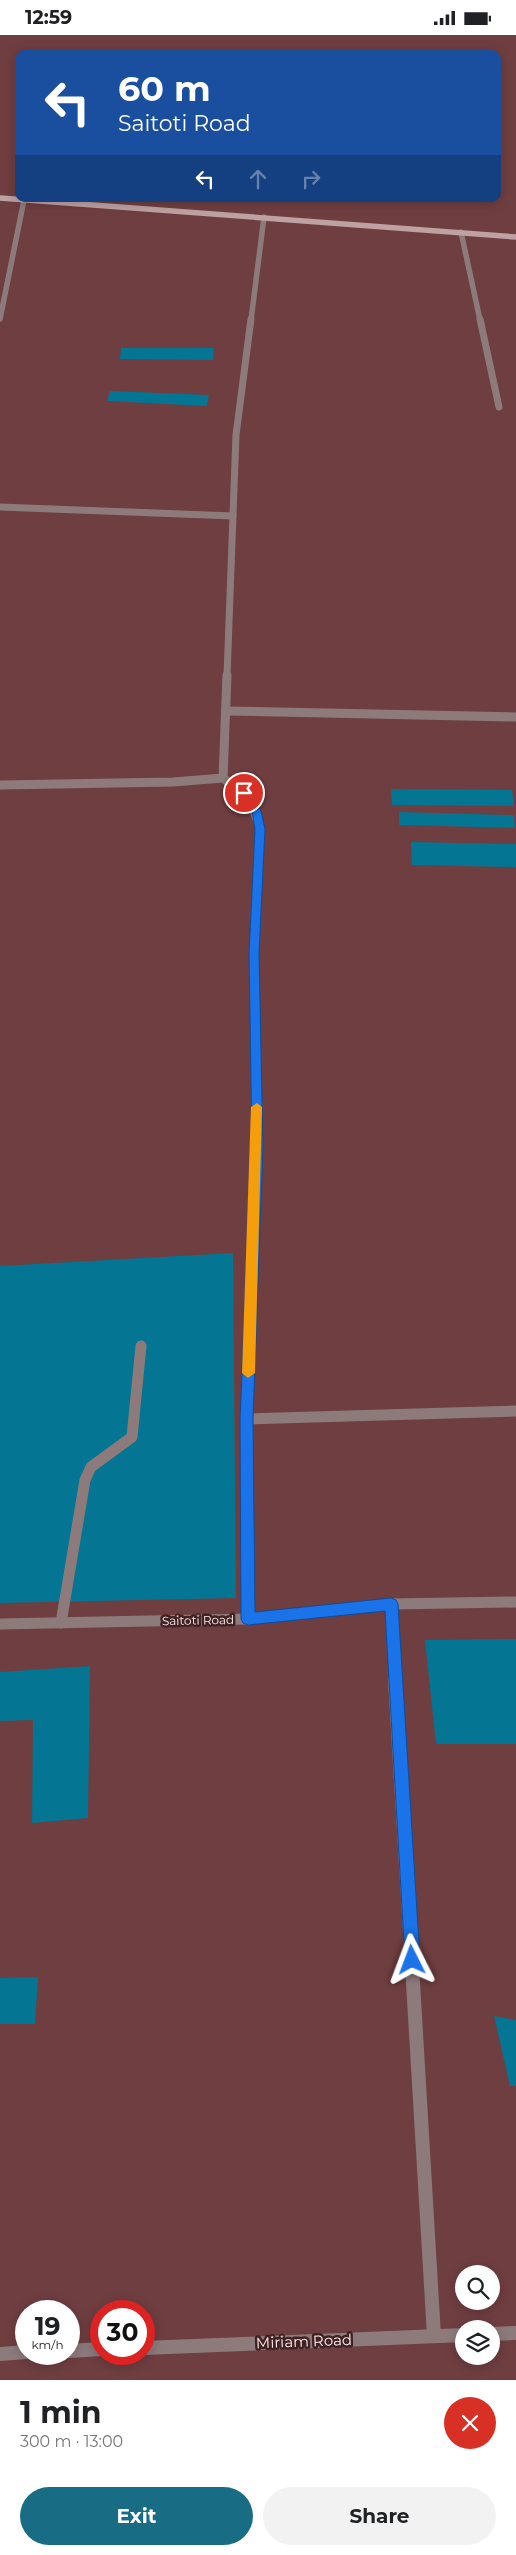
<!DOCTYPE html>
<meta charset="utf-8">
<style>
:root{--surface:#fff;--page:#f2f2f2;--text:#202124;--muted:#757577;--accent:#186d84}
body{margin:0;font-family:Montserrat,sans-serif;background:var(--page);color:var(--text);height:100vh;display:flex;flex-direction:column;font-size:19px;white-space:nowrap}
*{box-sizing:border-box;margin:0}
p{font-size:16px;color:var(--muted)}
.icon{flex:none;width:28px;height:28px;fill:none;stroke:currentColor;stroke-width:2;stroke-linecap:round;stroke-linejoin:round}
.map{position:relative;height:2345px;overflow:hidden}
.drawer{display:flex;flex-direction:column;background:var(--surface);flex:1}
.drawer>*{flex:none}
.guide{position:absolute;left:15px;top:15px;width:486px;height:152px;border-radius:10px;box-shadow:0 2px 12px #0003;background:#1a4fa0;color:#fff;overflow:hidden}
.fabs{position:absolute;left:455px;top:2230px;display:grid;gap:10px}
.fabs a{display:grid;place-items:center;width:45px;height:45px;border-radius:50%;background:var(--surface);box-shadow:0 2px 12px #0003;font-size:25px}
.speed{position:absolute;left:15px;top:2265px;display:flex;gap:10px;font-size:25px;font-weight:700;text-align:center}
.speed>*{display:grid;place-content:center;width:65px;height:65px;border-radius:50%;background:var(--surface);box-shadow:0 2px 12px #0003;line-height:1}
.speed small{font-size:12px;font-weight:400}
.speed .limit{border:8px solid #d22;background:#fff;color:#111}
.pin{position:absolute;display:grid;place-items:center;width:42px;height:42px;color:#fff;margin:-21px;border:2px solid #fff;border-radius:50%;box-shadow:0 1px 5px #0007}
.me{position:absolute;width:55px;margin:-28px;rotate:357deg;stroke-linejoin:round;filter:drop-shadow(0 0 4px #0008)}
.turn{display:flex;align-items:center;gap:18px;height:105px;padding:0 20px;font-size:22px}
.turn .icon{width:65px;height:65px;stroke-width:2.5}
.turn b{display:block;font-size:35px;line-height:42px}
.lanes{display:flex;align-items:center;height:48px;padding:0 20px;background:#0003;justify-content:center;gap:25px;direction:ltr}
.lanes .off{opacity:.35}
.round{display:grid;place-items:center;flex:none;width:52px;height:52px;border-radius:26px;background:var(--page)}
.headline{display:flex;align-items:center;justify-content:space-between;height:85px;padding:0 20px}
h1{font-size:30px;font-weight:700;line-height:38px}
.primary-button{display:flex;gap:10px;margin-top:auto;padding:10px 20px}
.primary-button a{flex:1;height:58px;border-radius:30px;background:var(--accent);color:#fff;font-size:20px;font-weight:700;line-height:58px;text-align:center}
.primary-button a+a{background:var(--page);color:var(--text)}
.status{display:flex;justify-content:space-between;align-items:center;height:35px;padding:0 25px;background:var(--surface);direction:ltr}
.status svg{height:14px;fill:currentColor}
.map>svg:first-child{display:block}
.green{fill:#6f3e41;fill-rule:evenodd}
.building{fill:#047592}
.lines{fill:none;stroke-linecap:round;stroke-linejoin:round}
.lane-far2{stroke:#8d7b7c;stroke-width:5.5}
.lane-far1{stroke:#8d7b7c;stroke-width:7}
.lane{stroke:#8d7b7c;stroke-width:11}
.street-far4{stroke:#8d7b7c;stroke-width:5.5}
.street-far3{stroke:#8d7b7c;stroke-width:7}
.street-far2{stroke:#8d7b7c;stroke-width:9}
.street-far1{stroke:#8d7b7c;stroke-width:11}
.street{stroke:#8d7b7c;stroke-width:14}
.secondary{stroke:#bea2a3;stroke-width:5.5}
.route{fill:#1a73e8;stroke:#114b97}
.slow{fill:#f59e0b}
.labels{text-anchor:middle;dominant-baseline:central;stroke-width:5;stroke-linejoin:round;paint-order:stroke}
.street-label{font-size:12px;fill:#feecec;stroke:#412224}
.near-street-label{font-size:15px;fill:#feecec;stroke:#412224}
</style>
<div class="status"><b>12:59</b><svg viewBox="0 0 49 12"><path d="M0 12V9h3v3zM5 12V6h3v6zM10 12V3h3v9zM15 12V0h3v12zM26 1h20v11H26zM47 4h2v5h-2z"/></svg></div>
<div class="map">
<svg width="516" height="2345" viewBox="0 0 516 2345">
<rect width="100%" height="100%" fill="#4d2c2e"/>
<path class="green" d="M0,0H516V2345H0ZM19,19H498V164H19ZM464,2239H491V2266H464ZM26,2276H69V2319H26ZM101,2276H144V2319H101ZM464,2294H491V2321H464Z"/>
<g class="building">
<path d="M121,313H214L213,325L120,324Z"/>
<path d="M110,356L209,360L207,371L107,366Z"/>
<path d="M391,754L512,755L514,771L392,770Z"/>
<path d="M399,777L514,780L515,793L399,790Z"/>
<path d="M411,807L516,809V832L412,830Z"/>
<path d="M233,1218L236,1563L0,1568V1231Z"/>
<path d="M516,1604V1709H436L425,1605Z"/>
<path d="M90,1631L88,1783L32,1788L33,1685L0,1686V1637Z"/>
<path d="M38,1942L35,1989H0V1943Z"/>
<path d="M494,1981L516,1985V2051H510Z"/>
</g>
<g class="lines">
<g class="lane-far2">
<path d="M461,197L480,285"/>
<path d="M0,284L24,165"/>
</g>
<g class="lane-far1">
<path d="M480,284L499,372"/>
<path d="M0,472L233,481"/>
</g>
<path class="lane" d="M61,1588L85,1445L91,1432L132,1402L141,1311"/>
<path class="street-far4" d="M251,285L264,182"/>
<path class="street-far3" d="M227,641L236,400L251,284"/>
<g class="street-far2">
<path d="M227,676L516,682"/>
<path d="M223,743C243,757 255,770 260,795L254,919L257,1087"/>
<path d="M0,750L173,747L223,743L227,640"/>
</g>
<g class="street-far1">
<path d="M247,1384L516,1376"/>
<path d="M391,1569L396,1646"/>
<path d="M248,1584L247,1384L257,1086"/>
<path d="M0,1589L248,1584L391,1569L516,1567"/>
</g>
<g class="street">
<path d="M395,1645L434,2301"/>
<path d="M491,2299L516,2298"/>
<path d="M144,2313L464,2300"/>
<path d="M69,2316L101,2314"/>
<path d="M0,2319L26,2317"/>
</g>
<path class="secondary" d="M0,163L516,202"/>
</g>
<path class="route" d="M240,755H247L261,776L265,794L259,919L263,1111L253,1384L255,1577L391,1563L396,1565L398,1569L420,1925L417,1930L412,1932L407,1930L405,1925L385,1576L248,1590L243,1588L241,1584L240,1384L252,1111L249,919L255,794L252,776L239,758Z"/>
<path class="slow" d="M257,1068L262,1072L255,1338L248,1343L242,1338L251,1072Z"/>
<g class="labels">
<g class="street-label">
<text transform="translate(198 1585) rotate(-1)">Saitoti Road</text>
</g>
<g class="near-street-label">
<text transform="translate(304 2306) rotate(-2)">Miriam Road</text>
</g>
</g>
</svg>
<div class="fabs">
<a><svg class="icon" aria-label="search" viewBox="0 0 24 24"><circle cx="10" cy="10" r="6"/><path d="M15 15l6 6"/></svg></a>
<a><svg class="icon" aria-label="layers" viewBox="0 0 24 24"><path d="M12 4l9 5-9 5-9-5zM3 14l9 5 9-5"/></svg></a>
</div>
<div class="speed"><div>19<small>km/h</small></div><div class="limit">30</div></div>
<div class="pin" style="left:244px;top:758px;background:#d93025"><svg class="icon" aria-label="arrive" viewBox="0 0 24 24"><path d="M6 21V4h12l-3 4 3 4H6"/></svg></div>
<svg class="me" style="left:412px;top:1925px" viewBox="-20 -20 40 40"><path d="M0-17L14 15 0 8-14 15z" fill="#1a73e8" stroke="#fff" stroke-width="4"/></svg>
<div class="guide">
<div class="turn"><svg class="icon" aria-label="left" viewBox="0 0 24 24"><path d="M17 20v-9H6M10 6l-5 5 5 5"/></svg><div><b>60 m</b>Saitoti Road</div></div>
<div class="lanes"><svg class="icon" aria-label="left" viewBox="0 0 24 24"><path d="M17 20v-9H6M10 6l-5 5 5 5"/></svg><svg class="icon off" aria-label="ahead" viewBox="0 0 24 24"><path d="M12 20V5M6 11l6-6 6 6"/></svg><svg class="icon off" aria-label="right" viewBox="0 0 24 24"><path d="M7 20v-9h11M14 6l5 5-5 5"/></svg></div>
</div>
</div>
<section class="drawer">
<div class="headline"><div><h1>1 min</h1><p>300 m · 13:00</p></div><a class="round" style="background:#d93025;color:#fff"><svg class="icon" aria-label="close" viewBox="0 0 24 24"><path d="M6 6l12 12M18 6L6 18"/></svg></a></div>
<div class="primary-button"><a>Exit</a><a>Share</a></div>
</section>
